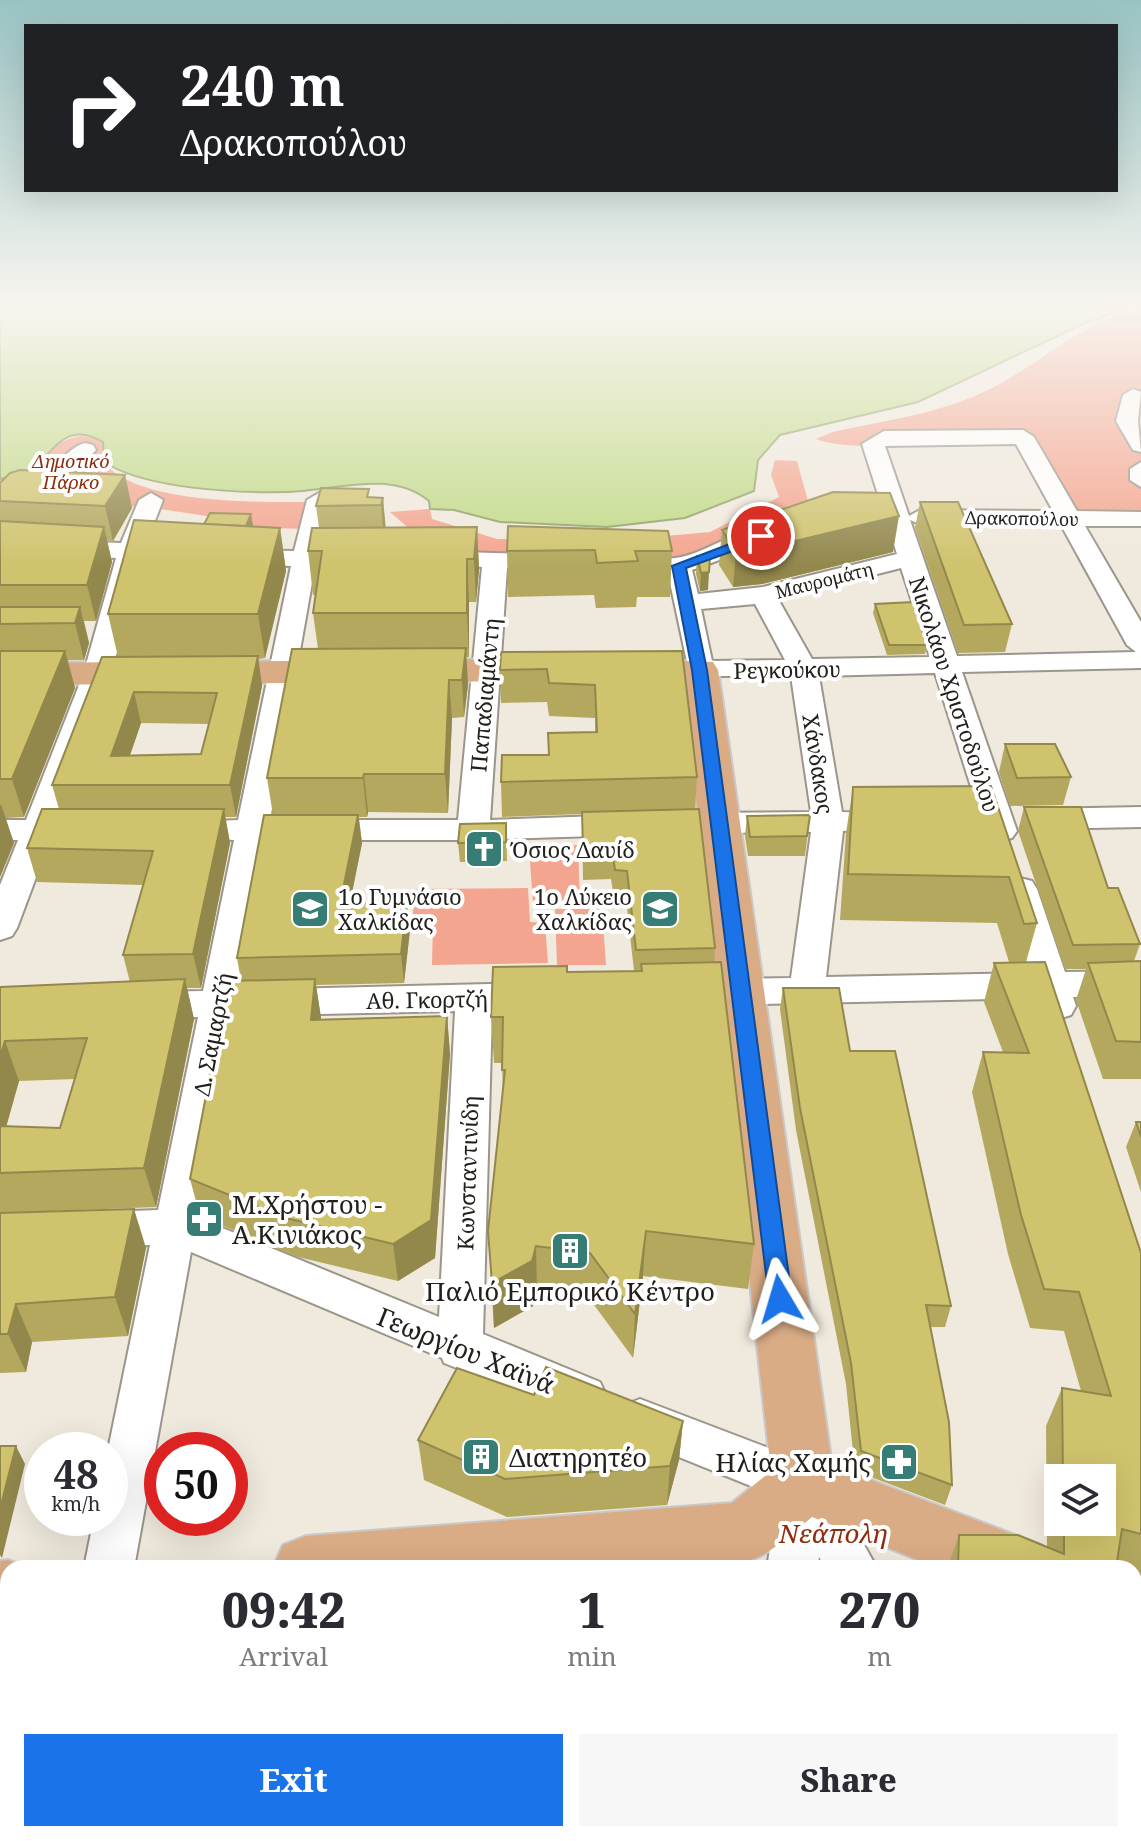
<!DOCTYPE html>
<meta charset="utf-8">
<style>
:root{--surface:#fff;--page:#f7f7f7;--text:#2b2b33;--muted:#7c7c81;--accent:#1a73e8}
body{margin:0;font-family:"Noto Serif",serif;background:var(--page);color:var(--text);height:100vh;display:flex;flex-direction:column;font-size:30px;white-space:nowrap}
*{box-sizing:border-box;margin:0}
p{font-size:26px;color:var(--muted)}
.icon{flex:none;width:44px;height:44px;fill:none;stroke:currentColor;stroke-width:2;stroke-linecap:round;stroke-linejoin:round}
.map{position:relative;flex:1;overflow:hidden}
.details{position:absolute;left:0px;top:1560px;width:1142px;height:282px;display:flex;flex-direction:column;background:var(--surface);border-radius:24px 24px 0 0;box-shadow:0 8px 32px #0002}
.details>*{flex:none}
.banner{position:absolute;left:24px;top:24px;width:1094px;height:168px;border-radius:0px;box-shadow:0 8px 32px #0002;background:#202124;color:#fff;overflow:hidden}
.buttons{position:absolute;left:1044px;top:1464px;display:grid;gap:16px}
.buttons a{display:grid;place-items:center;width:72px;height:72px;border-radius:0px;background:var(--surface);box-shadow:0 8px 32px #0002;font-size:40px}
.speed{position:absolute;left:24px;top:1432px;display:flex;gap:16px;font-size:40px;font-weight:700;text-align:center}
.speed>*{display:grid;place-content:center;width:104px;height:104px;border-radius:50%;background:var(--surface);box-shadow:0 8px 32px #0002;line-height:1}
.speed small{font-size:20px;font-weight:400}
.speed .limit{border:12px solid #d22;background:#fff;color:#111}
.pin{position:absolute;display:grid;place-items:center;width:68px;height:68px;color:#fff;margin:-34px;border:4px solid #fff;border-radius:50%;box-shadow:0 2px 8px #0007}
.me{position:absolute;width:88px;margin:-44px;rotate:353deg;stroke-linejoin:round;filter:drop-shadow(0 0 6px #0008)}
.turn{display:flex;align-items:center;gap:28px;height:168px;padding:0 24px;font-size:36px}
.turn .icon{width:104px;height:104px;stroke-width:2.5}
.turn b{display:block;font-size:56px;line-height:68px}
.eta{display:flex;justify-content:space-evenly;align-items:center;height:136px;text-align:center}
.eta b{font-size:48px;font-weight:800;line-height:56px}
.action{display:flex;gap:16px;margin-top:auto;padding:16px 24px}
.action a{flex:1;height:92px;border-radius:0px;background:var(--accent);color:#fff;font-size:32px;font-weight:800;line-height:92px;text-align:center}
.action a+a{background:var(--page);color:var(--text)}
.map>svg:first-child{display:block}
.green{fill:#f4a58f}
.water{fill:#c2da88;stroke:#92a268;stroke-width:2}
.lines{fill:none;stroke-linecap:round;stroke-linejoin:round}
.minor-casing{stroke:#9b958a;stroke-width:4}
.major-casing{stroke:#cac9c9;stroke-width:4}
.minor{fill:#fff;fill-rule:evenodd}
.major{fill:#daac86;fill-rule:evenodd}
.wall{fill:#b3a85e;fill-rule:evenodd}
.shaded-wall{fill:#92884c}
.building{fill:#d0c36d;stroke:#92884c;stroke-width:2;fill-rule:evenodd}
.route{fill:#1a73e8;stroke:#114b97;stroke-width:2}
.labels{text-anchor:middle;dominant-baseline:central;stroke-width:8;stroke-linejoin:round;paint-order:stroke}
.far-park-label{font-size:18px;font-style:italic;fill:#8e2c0d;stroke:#fff}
.far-street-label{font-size:18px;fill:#23201c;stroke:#fff}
.street-label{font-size:22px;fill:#23201c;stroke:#fff}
.poi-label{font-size:22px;fill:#23201c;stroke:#fff;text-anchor:start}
.near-poi-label{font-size:26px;fill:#23201c;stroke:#fff;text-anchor:start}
.near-street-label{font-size:26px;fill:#23201c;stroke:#fff}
.near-park-label{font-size:26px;font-style:italic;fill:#8e2c0d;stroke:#fff}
</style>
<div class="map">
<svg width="1141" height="1841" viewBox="0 0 1141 1841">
<rect width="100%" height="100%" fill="#f0e9dd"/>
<g class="green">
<path d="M1141,309V412L1134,422L1141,438V519H1071L1023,437C976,439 854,455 816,439L833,432C886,420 939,414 988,390C1038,366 1086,318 1141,309Z"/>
<path d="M81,436L100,439L105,445L103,461C135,506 266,502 319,502L312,529L215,527L220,518L147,507L68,504L0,527V479C42,472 40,443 81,436Z"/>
<path d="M775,460L797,461L809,505L679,566L443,558L390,512L430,509L432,519L497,539L610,541L710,532L779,497L771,475Z"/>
<path d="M578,845L580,903L533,904L529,846Z"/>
<path d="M528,888L530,922L545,923L548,963L432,965L433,924H412L415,889Z"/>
<path d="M555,909H602L606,965H557Z"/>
</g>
<path class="water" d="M0,309H1126L1085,323L918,402L780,435L758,460L754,491L685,518L607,527L500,522L454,510L430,509L429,501C389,468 333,492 285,492C236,493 152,489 109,465L104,460L103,442C64,419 54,454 31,469C24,474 9,477 0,479Z"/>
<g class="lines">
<defs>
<g id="minor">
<path d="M1133,389L1141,392L1138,421L1141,452L1133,450L1116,421L1123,395Z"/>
<path d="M1023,430L1034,437L1077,511L1141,512V526H1085L1141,622V668L962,672L1017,831L1012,838L1001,841L990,838L985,831L935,673L819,676L842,812L902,814L907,821L902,828L843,831L826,977L1030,973L1003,889L1008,881L1020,878L1032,881L1037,889L1065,972L1141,971V995L1073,997L1076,1006L1071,1015L1058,1019L1045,1015L1037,998L720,1005L707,1001L702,992L707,983L720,979L791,978L811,832L692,833L681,830L676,823L681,816L692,813L811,812L791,676H690L668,573L628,572L615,564C626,548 658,560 675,558C706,555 740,523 771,531L774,536L771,541L692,570L698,594L763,587L897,554L862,444L884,431ZM1016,444L1053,511L920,510L909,516L885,446ZM910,520L920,524L1061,525L1127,645L1136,652L957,656ZM901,568L930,657L812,659L778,599ZM755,604L785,660L712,661L701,609Z"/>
<path d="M85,443L93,445L96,450L72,474H56L53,469C60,459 73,446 85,443Z"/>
<path d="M1141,462V487L1130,480V469Z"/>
<path d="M151,493L163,500L146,544L171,546L183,553L171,560L141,559L111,675L57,820L91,823L96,830L91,837L50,840L17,928L12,936L0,940V885L18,840H0V820H26L83,675L116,558L0,552V538L121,543L139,500Z"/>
<path d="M319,493L331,500L319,552L355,553L367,560L355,567L315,566L270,820H458L482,567L423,563L420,558L432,551L551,555L563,562L551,569L507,568L490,820L628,815L639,818L644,825L639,832L628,835L473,840H266L239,990L535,983L548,987L553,996L548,1005L492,1010L483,1334L600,1382L607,1397L600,1412L584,1418L444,1363L442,1358L191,1252L134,1568H84L94,1518H110L108,1450L150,1245L0,1250V1216L158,1210L198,1017L144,1018L131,1014L126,1005L131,996L144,992L203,991L234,840L169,837L164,830L169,823L238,820L291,566L240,564L228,557L240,550L294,551L307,500ZM455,1011L439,1317L198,1218L234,1016Z"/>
<path d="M1141,807V827L1040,829L1029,826L1024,819L1029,812L1040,809Z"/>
<path d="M640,1399L821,1468L877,1568H825L819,1557L817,1568H767L778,1497L624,1435L617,1420L624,1405Z"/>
<path d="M30,1834H86V1841H28Z"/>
<path d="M432,1834H488L489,1841H431Z"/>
<path d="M724,1834H780V1841H722Z"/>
<path d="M975,1834H1033L1036,1841H977Z"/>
</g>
<g id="major">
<path d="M558,659L571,662L576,670L571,678L558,681L0,685V663Z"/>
<path d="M627,659L713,662L718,670L832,1465L1041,1545L1051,1568H938L812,1517C763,1558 761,1563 696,1568H273L283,1545L306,1536L732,1503L771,1471L683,681L614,678L609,670L614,662Z"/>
<path d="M8,1560L27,1568H8V1626L0,1627V1561Z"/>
<path d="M1134,1581L1141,1584V1650L1134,1647Z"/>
</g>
</defs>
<use href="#minor" class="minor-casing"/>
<use href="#major" class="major-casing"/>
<use href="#minor" class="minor"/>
<use href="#major" class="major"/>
</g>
<g class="wall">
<path d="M125,475L132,508L113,541L107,540L112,562L96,621H84L89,643L84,660H68L75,688L24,817L5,818L14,843L0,877V483Z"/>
<path d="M370,498H383L385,528L477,527L479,570L476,602H469V657H466L468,685L464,717L452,718L448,813L368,812L367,817H359L362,843L350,903L410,930L404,983L316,985L321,1020L447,1016L450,1054L435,1258L398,1281L294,1256L200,1216L190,1179L241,981L237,958L273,815L267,778L318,649L313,613L316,595H313L308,551L319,528L316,506Z"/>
<path d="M920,502L1012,624L1005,652L958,653L915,528Z"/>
<path d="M253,526L280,528L286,571L265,658L258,659L262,686L236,817H225L230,843L201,988H187L194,1019L156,1207L0,1213V987L130,982L123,955L143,885L37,882L27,848L59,809L52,785L118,657L108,614ZM141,723L209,724L201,754L130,755ZM75,1079L60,1128L6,1126L19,1081Z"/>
<path d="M508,526L672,551L670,597H637L636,607L596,608L594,595L508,597L507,551Z"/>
<path d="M722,530L893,552L762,584L733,587L719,565Z"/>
<path d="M697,556L708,590L700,591L696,574Z"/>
<path d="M875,604L927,645L925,654L887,655L873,613Z"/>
<path d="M682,651L697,777L695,809L715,948L714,963L754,1244L748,1289L643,1276L633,1358L589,1298L537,1291L533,1306L494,1328L488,1231L503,1095L502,1063H494L491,1017L567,972L634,971L626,899L614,898L611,879L583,880L582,814L502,817L501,782L548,755L595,732V718L549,716L547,702L501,703L500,670Z"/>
<path d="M1005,744L1071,777L1063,805L1010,806L999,772Z"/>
<path d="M991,786L1037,923L1026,962L1141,1253V1576L1134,1574V1568H947L959,1535L1047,1547L1046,1426L1062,1388L1081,1391L1064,1331L1030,1328L1008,1254L972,1092L983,1052H1003L984,1002L994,963L1009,962L997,923L840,920L846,833L853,787ZM1058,1478H1102V1522H1058Z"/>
<path d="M1024,807L1108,888L1140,944L1134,961H1141V1079H1103L1076,1000L1086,969H1065L1018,831Z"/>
<path d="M810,815L805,856H748L745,836L747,816Z"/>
<path d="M506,823L507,861L460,862L458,843Z"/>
<path d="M783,988L850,1051L951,1306L945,1327H931L952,1485L945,1505L855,1471L846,1384L796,1130L780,1009Z"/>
<path d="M1136,1122H1141V1192L1126,1147Z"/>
<path d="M0,1213L146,1248L128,1336L32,1342L26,1372L0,1373Z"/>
<path d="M534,1395L683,1421L679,1460L667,1505L507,1517L424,1480L418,1440Z"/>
<path d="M1052,1834H1134L1141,1841H1057Z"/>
</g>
<g class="shaded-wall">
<path d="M125,475L132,508L113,541L105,506Z"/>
<path d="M383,498L387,542L385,549L381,505Z"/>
<path d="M251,514L254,531L244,530Z"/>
<path d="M899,516L893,552L762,584L733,587L736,551Z"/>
<path d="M104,527L112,562L96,621L87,585Z"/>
<path d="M477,527L479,570L476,602L474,559Z"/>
<path d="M280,528L286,571L265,658L258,614Z"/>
<path d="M467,559L469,602V657L467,613Z"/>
<path d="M709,572L708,590L700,591L701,573Z"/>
<path d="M80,607L89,643L84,660L75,623Z"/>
<path d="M466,648L468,685L464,717L462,680Z"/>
<path d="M65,651L75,688L24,817L12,779Z"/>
<path d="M258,656L262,686L236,817L230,785Z"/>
<path d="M449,680L452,718L448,813L445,774Z"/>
<path d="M134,692L141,723L119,787L111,756Z"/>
<path d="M364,774L368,812L367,817L363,778Z"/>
<path d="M1,804L14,843L0,877V807Z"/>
<path d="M224,809L230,843L201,988L193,954Z"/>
<path d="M358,815L362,843L344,932L340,904Z"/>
<path d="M407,902L410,930L404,983L401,954Z"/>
<path d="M185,979L194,1019L156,1207L144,1168Z"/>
<path d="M315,979L321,1017L318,1058L311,1020Z"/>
<path d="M447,1016L450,1054L435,1258L398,1281L393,1244Z"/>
<path d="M5,1041L19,1081L0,1149V1057Z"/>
<path d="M134,1209L146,1248L128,1336L115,1297Z"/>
<path d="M646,1231L643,1276L633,1358L635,1314Z"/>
<path d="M536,1246L537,1291L533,1306L494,1328L492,1283Z"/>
<path d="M16,1304L32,1342L26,1372L8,1334Z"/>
<path d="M683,1421L679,1460L667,1505L670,1466Z"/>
<path d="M16,1446L25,1464L2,1558L0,1555V1509Z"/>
</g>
<g class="building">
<path d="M20,470L125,475L105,506L0,501V483L10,473Z"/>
<path d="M321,488L369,489L367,497L383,498L381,505L316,506Z"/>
<path d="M833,492L890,493L899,516L766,548L736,551L722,530Z"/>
<path d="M920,502H958L1012,624L964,625Z"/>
<path d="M210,513L251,514L246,526L204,524Z"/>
<path d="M134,520L280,528L258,614H108Z"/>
<path d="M0,521L104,527L87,585H0Z"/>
<path d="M508,526L668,531L672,551H635L638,561L597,563L595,550L507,551Z"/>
<path d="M477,527L474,559H467V613H313L322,551H308L312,528Z"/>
<path d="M697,556L710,557L709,572L701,573Z"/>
<path d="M913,602L927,645H889L875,604Z"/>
<path d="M0,607H80L75,623L0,624Z"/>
<path d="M466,648L462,680H449L445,774H364L363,778H267L292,649Z"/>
<path d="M0,651H65L12,779H0Z"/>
<path d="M682,651L697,777L501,782L502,755H549L548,733L597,732L595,685L549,683L547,669L500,670L501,652Z"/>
<path d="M258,656L230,785H52L102,657ZM134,692L217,693L201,754L111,756Z"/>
<path d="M1005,744H1055L1071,777L1017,778Z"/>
<path d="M991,786L1037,923L1024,924L1009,877L848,874L853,787Z"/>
<path d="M1024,807H1081L1108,888H1118L1140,944L1073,945Z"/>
<path d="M42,809H224L193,954L123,955L153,851L27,848Z"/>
<path d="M699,809L715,948L636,950L627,871L615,870L612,850L583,851L582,812Z"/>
<path d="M264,815H358L340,904L407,902L401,954L237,958Z"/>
<path d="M810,815L807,836L750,837L747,816Z"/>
<path d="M506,823V842L458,843L460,824Z"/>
<path d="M1141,961V1042L1116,1041L1088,963Z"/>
<path d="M721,962L754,1244L646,1231L635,1314L590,1253L536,1246L532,1261L492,1283L488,1231L505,1070H502L503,1017H491L493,967L567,966V972L642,971L641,964Z"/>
<path d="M1045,962L1141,1253V1534L1122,1529L1116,1568H958L959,1535H1018L1064,1554V1535L1071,1533L1066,1522H1102V1478H1063L1062,1388L1111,1396L1079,1292L1044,1289L1021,1215L983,1052L1029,1053L994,963Z"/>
<path d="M185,979L144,1168L0,1173V1126L60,1128L87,1038L5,1041L0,1057V987Z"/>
<path d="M315,979L311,1020L447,1016L431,1220L393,1244L286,1218L190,1179L228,981Z"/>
<path d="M783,988H839L850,1051H895L951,1306L926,1305L949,1422L952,1485L861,1451L851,1363L800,1108Z"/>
<path d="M1136,1122H1141V1137Z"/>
<path d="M134,1209L115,1297L16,1304L8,1334H0V1213Z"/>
<path d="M546,1367L683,1421L670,1466L505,1479L418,1440L457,1368L534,1395Z"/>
<path d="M0,1446H16L0,1509Z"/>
<path d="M1134,1779L1141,1791V1841H1095L1091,1834H1134Z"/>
</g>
<linearGradient id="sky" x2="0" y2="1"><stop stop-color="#99c3c2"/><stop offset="0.54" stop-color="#f8f5f0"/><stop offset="1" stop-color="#f8f5f0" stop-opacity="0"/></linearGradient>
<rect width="1141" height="567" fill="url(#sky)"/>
<path class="route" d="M761,532L766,534V539L686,568L707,670L792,1299L789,1306L780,1309L772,1306L769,1299L692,670L672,566Z"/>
<defs>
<symbol id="church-square" viewBox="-11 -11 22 22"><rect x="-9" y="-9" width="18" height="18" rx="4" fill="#367d76" stroke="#fff"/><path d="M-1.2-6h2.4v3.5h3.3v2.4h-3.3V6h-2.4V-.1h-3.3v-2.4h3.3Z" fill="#fff"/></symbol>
<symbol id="school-square" viewBox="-11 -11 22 22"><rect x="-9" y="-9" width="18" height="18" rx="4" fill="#367d76" stroke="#fff"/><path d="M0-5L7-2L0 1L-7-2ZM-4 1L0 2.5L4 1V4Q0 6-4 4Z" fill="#fff"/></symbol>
<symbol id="pharmacy-square" viewBox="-11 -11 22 22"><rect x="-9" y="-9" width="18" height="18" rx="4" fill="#367d76" stroke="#fff"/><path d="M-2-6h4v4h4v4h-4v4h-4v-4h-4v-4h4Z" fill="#fff"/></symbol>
<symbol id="building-square" viewBox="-11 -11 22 22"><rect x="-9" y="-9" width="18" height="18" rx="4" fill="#367d76" stroke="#fff"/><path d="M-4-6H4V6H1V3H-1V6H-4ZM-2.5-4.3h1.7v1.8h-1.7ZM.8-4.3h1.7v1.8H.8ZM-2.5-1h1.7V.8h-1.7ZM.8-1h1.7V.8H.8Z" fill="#fff"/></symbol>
</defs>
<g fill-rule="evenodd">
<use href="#church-square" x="462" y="827" width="44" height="44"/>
<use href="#school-square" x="288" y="887" width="44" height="44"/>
<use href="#school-square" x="638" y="887" width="44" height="44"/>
<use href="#pharmacy-square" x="182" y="1197" width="44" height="44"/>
<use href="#building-square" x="548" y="1229" width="44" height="44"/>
<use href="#building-square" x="459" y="1435" width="44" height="44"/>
<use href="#pharmacy-square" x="877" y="1440" width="44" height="44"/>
</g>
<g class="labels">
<g class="far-park-label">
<text x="71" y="461">Δημοτικό<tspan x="71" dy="21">Πάρκο</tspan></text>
</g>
<g class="far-street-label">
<text transform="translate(1022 518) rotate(1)">Δρακοπούλου</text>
<text transform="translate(824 580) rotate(-14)">Μαυρομάτη</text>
</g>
<g class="street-label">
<text transform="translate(787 669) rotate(-1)">Ρεγκούκου</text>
<text transform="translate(955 694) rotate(72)">Νικολάου Χριστοδούλου</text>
<text transform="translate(484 695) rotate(-85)">Παπαδιαμάντη</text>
<text transform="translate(819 764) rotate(81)">Χάνδακος</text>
<text transform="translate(427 999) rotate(-1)">Αθ. Γκορτζή</text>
<text transform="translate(212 1034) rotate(-79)">Δ. Σαμαρτζή</text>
<text transform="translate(467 1173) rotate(-88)">Κωνσταντινίδη</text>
</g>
<g class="poi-label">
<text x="512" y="849">Όσιος Δαυίδ</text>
<text x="338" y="896">1ο Γυμνάσιο<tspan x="338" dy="25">Χαλκίδας</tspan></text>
<text x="632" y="896" text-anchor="end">1ο Λύκειο<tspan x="632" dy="25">Χαλκίδας</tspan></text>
</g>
<g class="near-poi-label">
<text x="232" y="1204">Μ.Χρήστου -<tspan x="232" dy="30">Α.Κινιάκος</tspan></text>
<text x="570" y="1291" text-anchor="middle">Παλιό Εμπορικό Κέντρο</text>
<text x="509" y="1457">Διατηρητέο</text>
<text x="871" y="1462" text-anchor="end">Ηλίας Χαμής</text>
</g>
<g class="near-street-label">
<text transform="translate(466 1350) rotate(22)">Γεωργίου Χαϊνά</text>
</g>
<g class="near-park-label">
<text x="833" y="1533">Νεάπολη</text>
</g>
</g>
</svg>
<div class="buttons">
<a><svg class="icon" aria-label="layers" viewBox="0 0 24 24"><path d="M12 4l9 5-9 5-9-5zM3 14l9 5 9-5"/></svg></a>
</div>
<div class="speed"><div>48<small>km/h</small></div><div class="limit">50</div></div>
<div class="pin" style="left:761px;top:536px;background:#d93025"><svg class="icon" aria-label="arrive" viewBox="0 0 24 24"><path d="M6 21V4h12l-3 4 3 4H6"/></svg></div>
<svg class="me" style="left:780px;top:1299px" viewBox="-20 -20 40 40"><path d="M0-17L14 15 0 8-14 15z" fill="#1a73e8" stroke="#fff" stroke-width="4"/></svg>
<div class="banner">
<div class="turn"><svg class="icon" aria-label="right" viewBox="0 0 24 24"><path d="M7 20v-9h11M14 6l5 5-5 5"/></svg><div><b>240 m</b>Δρακοπούλου</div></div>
</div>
<section class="details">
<div class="eta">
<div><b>09:42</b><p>Arrival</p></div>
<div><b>1</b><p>min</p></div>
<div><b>270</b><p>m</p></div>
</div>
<div class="action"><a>Exit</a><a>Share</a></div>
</section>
</div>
